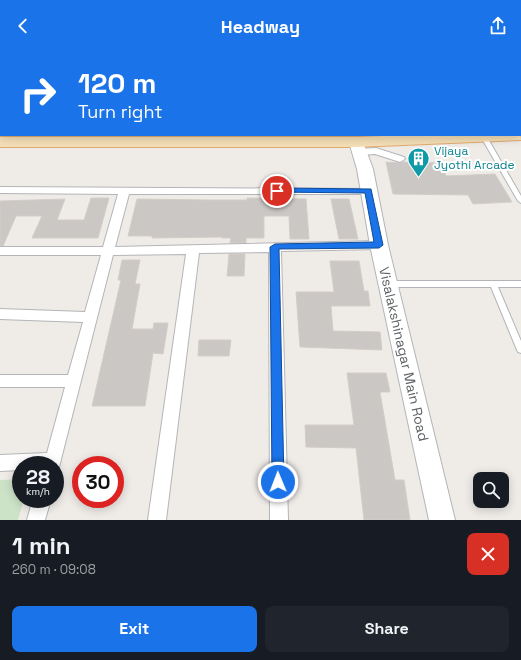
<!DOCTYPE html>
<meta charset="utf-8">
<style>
:root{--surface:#171b24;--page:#20242c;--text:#f1f3f6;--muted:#9ea1a6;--accent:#1a73e8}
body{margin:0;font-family:"Space Grotesk",sans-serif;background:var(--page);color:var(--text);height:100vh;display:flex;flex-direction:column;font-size:15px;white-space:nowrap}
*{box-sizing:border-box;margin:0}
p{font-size:13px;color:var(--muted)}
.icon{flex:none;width:22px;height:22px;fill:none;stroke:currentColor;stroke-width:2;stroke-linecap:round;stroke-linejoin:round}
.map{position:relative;height:468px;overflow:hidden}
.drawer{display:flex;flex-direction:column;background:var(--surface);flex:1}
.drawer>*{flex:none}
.top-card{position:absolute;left:0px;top:0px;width:521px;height:84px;box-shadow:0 2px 10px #0003;background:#1a73e8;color:#fff;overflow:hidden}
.controls{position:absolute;left:473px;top:420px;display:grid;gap:8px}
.controls a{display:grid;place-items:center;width:36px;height:36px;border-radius:8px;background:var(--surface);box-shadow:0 2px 10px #0003;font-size:20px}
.speed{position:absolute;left:12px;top:404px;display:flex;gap:8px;font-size:20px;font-weight:700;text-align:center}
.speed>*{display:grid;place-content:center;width:52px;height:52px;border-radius:50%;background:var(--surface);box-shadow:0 2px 10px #0003;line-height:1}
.speed small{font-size:10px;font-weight:400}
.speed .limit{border:6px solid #d22;background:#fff;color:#111}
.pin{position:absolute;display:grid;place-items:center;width:34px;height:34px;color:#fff;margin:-17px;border:2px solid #fff;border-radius:50%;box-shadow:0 1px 4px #0007}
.me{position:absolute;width:44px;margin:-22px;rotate:359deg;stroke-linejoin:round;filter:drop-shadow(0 0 3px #0008)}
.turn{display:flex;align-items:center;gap:14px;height:84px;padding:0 12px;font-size:18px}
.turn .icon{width:52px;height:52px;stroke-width:2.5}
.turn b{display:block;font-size:28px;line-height:34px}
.round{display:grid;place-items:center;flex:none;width:42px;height:42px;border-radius:8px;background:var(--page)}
.overview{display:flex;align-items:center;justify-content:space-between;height:68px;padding:0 12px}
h1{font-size:24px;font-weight:800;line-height:30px}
.action{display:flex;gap:8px;margin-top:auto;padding:8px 12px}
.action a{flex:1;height:46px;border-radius:8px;background:var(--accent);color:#fff;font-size:16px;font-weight:800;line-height:46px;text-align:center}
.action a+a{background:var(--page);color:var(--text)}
header{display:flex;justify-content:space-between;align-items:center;height:52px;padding:0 12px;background:var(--accent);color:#fff;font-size:18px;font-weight:800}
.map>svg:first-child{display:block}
.medical{fill:#f9e7e9}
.green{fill:#cde3c8}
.building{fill:#cbc7c4;stroke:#d3cdc7}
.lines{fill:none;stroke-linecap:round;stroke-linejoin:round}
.lane-casing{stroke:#b3b5b8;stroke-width:2}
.street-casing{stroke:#b3b5b8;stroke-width:2}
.secondary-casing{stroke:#b2b5b8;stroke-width:2}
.primary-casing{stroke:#e1ab6f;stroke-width:2}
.lane{fill:#fff;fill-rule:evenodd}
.street{fill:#fff;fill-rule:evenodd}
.secondary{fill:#fff;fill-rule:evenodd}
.primary{fill:#f5dfb7;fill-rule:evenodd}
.route{fill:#1a73e8;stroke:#114b97}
.labels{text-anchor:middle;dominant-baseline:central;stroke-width:4;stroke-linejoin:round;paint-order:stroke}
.far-culture-label{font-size:12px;fill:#0d838f;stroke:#fff;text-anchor:start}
.street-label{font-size:14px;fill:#5f6366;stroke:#fff}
</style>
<header><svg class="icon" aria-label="back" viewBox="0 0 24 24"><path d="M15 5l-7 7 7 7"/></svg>Headway<svg class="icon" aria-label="share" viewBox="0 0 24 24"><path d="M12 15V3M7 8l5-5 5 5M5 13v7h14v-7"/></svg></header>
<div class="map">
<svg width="521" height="468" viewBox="0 0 521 468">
<rect width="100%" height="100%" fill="#efece8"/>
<path class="medical" d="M372,0H521V27L520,1Z"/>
<path class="green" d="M21,427V447H24L18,468H0V428Z"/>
<g class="building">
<path d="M386,110L400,111L403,110L441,111L446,124L495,122L512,150L473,152L468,143L393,142Z"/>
<path d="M91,146H109L98,186H32L42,164H16L3,194H0V149L65,147L57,168H84Z"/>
<path d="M247,146L306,147L309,187H290L289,164H264V186H246V191H230L231,186H222V185L152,186V184H128L137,147L205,148H247Z"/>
<path d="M331,147H349L358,187H339Z"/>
<path d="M229,202H245L244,224H227Z"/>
<path d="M122,208H140L135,232H140L132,277H153L154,271H168L163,302L153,301L145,354H92L121,228H118Z"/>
<path d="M330,209H359L364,239H368L370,254H331L333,279L380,280L382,298L300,295L296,240H334Z"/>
<path d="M199,288H231L229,304H198Z"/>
<path d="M347,321H386L390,340H380L395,428H404L410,468H364L356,396L306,395L305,373H354Z"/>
</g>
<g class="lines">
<defs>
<g id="lane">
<path d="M383,0H387L388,1H384Z"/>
<rect x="395" y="0" width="4" height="1"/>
<path d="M484,83L487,85L521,144V151L518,149L481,85Z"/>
<path d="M389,229H521V235H498L521,289V301L518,300L517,298L491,235H389L386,232Z"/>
</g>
<g id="street">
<rect x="323" y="0" width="8" height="1"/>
<path d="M376,96L404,105L405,107L400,110L375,102L359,103L354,100L359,97Z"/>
<path d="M0,135L372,137L373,139L368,142H129L115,195L379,189L383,190L385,193L383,196L379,197L281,199L288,468H270L269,200L199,201L166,468H148L186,202L113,203L58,419L55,420V413H21V418L0,419V403L47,401L65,335H0V323H68L83,270L0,267V257L85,260L101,203H0V195H103L118,142L0,141Z"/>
<path d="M33,447H51L45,468H27Z"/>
</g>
<path id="secondary" d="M356,86L361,87L363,90L373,117L388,193L455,468H429L370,193L357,117L349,90L351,87Z"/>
<path id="primary" d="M520,78L521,88L356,95H0V85H356L409,83H520Z"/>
</defs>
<use href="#lane" class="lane-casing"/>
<use href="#street" class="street-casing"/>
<use href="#secondary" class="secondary-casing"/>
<use href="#primary" class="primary-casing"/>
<use href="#lane" class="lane"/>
<use href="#street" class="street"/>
<use href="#secondary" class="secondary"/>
<use href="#primary" class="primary"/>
</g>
<path class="route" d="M277,136L371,137L383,193L379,196L279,197L284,430L282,434L278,436L274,434L272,430L270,195L275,192L374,190L365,141L274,140V137Z"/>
<defs>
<symbol id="building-pin" viewBox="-11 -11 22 30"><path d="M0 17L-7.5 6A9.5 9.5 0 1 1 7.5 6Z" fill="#0f9aa8" stroke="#fff"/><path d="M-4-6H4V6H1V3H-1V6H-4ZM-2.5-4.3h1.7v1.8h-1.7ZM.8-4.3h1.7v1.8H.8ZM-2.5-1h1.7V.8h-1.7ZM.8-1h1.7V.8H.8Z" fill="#fff"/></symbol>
</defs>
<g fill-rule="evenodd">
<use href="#building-pin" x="406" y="94" width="25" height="34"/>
</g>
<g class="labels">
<g class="far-culture-label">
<text x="434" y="99">Vijaya<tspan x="434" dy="14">Jyothi Arcade</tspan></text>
</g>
<g class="street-label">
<text transform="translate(404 302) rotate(77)">Visalakshinagar Main Road</text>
</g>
</g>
</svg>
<div class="controls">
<a><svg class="icon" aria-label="search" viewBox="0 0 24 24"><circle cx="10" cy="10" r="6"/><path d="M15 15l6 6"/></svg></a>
</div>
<div class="speed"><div>28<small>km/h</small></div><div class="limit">30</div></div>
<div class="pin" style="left:277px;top:139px;background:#d93025"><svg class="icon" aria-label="arrive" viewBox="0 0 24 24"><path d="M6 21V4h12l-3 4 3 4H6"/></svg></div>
<svg class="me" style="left:278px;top:430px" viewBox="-20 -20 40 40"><circle r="17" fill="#1a73e8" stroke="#fff" stroke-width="3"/><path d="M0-11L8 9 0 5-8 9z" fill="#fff"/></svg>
<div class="top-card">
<div class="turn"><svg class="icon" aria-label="right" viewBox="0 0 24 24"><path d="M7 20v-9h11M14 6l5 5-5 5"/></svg><div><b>120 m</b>Turn right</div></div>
</div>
</div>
<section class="drawer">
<div class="overview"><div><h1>1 min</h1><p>260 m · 09:08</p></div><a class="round" style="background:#d93025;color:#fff"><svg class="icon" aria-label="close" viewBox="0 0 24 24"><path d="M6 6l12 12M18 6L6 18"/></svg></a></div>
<div class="action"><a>Exit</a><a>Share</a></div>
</section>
